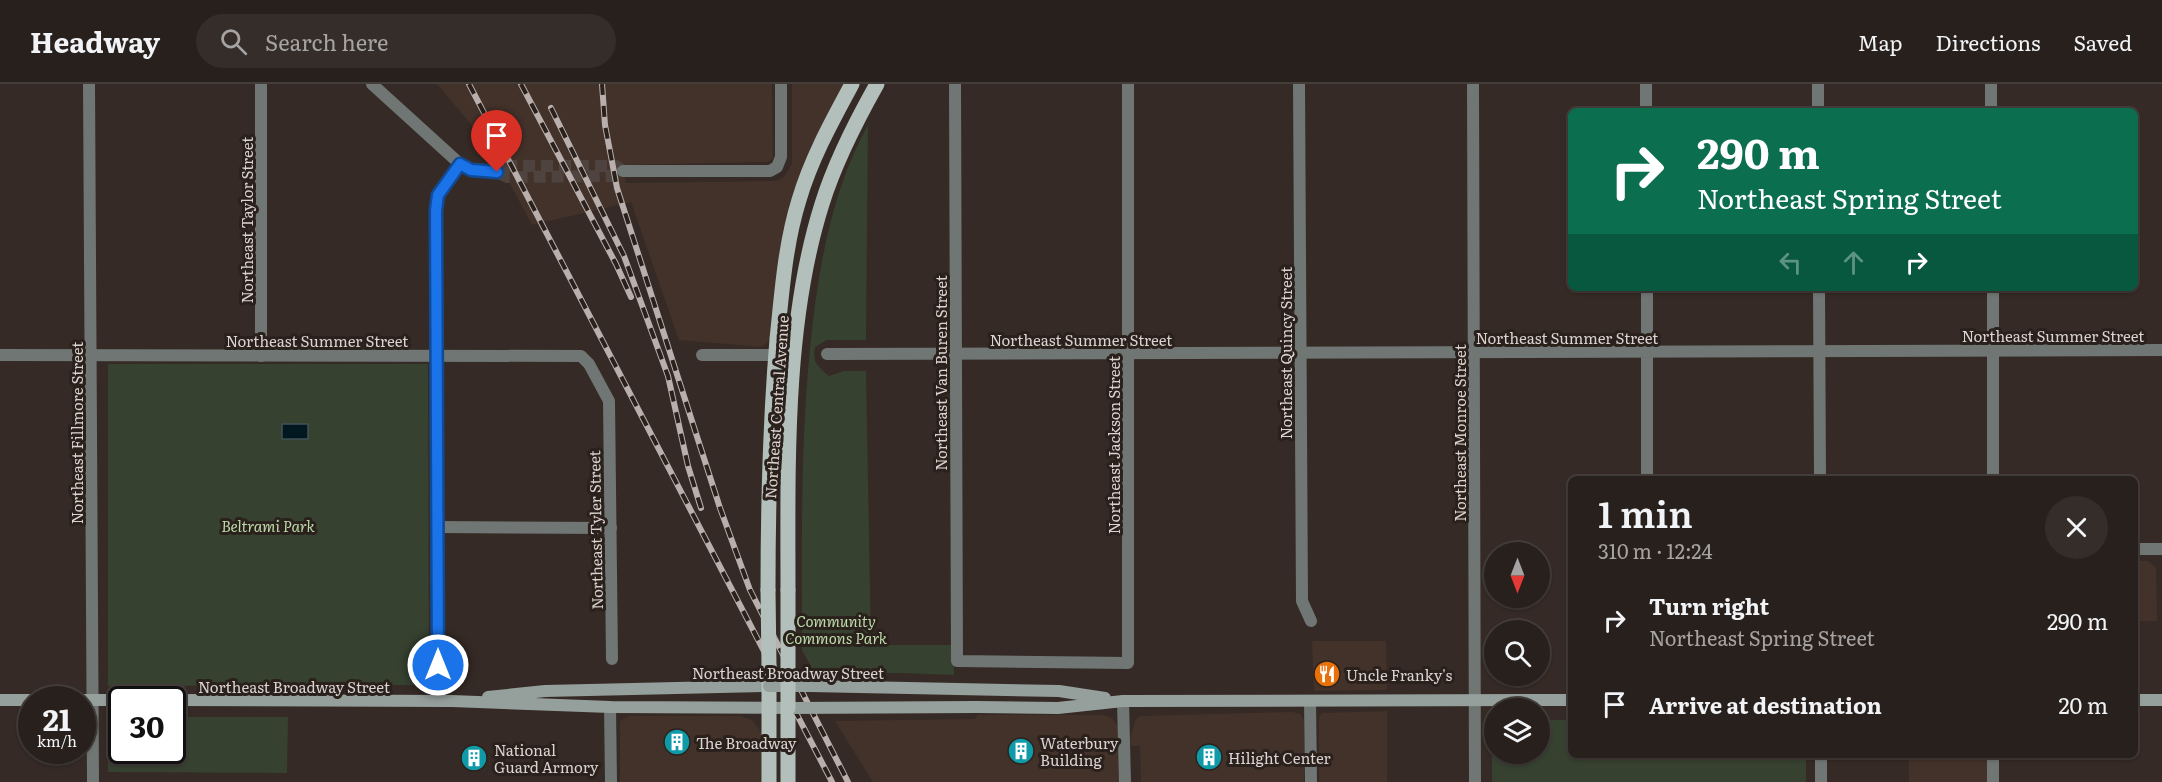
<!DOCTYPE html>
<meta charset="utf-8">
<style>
:root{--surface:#28201c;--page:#342d29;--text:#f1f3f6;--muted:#a5a3a3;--line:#443e3b}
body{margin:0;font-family:Literata,serif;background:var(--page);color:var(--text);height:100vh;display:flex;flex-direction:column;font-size:22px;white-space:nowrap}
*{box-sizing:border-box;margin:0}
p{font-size:20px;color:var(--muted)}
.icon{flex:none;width:33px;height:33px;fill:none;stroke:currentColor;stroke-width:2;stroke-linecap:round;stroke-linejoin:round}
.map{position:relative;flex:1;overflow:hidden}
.side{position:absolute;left:1568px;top:392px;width:570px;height:282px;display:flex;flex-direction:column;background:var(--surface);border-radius:9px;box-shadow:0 2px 4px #0004,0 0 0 2px var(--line)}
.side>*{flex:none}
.hud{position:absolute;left:1568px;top:24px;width:570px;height:183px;border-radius:9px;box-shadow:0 2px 4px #0004,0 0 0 2px var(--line);background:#0b6e4f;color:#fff;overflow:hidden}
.needle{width:39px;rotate:180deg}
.controls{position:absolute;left:1484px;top:458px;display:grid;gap:12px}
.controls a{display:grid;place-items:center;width:66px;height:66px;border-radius:50%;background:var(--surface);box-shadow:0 2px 4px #0004,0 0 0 2px var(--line);font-size:30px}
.speed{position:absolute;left:18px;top:602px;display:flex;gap:12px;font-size:30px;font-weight:700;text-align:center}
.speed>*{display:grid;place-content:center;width:78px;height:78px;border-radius:50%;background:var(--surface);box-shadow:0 2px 4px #0004,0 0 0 2px var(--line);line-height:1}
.speed small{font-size:15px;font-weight:400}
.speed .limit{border:3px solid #111;border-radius:9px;background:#fff;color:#111}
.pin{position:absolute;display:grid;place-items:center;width:51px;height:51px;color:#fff;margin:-62px -26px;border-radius:50% 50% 50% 0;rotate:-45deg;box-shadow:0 0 6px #0007}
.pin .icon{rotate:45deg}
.me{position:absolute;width:66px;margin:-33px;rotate:0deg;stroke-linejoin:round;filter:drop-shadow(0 0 4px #0008)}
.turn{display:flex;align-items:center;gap:21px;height:126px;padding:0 30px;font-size:27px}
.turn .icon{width:78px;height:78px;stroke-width:2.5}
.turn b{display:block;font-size:42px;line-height:51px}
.lanes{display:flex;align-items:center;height:57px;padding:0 30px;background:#0003;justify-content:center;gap:30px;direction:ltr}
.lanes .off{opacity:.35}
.round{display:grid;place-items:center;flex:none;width:63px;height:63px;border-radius:32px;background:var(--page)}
.overview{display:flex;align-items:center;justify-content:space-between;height:102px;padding:0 30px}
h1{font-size:36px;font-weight:600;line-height:45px}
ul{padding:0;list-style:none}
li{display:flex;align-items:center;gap:18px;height:84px;padding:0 30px}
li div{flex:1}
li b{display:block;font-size:22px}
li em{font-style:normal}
header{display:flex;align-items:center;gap:36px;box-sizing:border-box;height:84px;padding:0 30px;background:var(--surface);border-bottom:2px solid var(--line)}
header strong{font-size:28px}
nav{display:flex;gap:33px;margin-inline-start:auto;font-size:21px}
.search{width:420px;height:54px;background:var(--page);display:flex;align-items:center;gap:15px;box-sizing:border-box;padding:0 21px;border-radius:33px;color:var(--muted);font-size:22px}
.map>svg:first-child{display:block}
.built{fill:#43322a}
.green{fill:#364130}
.water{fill:#011820;stroke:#425055;stroke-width:1.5}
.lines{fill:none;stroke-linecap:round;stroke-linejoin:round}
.minor-tunnel{stroke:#4e433f;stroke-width:12;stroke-dasharray:12 6;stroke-linecap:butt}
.minor{stroke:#6f7674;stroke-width:12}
.tertiary{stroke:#6f7674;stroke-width:12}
.secondary{stroke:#959f9b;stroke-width:12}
.primary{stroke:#b2bfba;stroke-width:15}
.rail-casing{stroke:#b9b0ad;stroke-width:6}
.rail{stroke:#2b211c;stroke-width:4;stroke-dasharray:11;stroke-linecap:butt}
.secondary-bridge{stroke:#959f9b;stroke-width:12}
.primary-bridge{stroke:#b2bfba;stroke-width:15}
.route-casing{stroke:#114b97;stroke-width:15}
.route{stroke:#1a73e8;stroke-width:10}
.labels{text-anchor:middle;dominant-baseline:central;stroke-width:6;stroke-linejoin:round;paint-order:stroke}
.street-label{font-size:15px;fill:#dbd3d0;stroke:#2b211c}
.park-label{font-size:15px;font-style:italic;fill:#bcdaaa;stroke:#2b211c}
.poi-label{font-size:15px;fill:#dbd3d0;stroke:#2b211c;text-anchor:start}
</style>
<header>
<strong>Headway</strong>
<div class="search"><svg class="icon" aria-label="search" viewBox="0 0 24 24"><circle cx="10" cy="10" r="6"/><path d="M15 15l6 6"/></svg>Search here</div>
<nav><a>Map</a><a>Directions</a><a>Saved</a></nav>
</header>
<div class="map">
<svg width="2162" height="698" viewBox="0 0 2162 698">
<rect width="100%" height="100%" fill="#352a25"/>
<g class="built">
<path d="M437,0H772L773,74L768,78L622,81L626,99L776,97L784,93L792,80V0H847L816,57L770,256L762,263L679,256L631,118L532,141L491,64Z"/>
<path d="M2135,477H2148L2156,484L2157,537H2135Z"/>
<path d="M1312,557H1386L1387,606L1314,607Z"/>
<path d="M1387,627V698H1319V634L1322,629Z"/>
<path d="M1293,628L1300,630L1304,636V698H1141L1140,662H1131L1130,655L1135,637L1139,632Z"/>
<path d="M977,631H1104L1112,634L1119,643V698H873L835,637L976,635Z"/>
<path d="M630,632H741L752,636L760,646L762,653V698H620V637Z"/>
<rect x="1909" y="671" width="78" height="27"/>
</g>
<g class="green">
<path d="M868,41L866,256H827L815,263C812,278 817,282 829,292L844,287H866L871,561H954V591L903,589H816L814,588L802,566C802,465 800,365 810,265C817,190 831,107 868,41Z"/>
<path d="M108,280H428L429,601L108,602Z"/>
<path d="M110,633H121L122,666H172L173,633H288L287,689L108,688L107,636Z"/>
<path d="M1492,636H1494V669H1539V636H1570V670L1806,671V698H1492Z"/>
</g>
<rect class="water" x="282" y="340" width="26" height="15"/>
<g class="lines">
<path class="minor-tunnel" d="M505,82H616L623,87L612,92L507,93L497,88Z"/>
<g class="minor">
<path d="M89,0L93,698"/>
<path d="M261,0V272"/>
<path d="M372,0L460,80L471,86L497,88"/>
<path d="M955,0L957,577L1128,579V0"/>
<path d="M1299,0L1302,517L1311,537"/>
<path d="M1646,0V27"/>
<path d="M1818,0V27"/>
<path d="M1991,0V27"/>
<path d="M623,87H770L777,83L781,73V0"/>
<path d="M1647,204V394"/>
<path d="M1819,204L1820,394"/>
<path d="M1993,204V394"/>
<path d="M827,270L2162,266"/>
<path d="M0,271L581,272L589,280L609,317L612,575"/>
<path d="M702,271H794"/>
<path d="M437,443L611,444"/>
<path d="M2134,465H2162"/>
<path d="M438,617L436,126L438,111L460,80"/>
<path d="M1123,617L1125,698"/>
<path d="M1310,617L1311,698"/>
<path d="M610,623L611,698"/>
<path d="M1821,670V698"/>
<path d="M1993,670V698"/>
</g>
<path class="tertiary" d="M1473,0L1475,698"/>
<g class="secondary">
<path d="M810,602L1059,607L1105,614"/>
<path d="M488,613L545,607L769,602"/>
<path d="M0,616H32"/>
<path d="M82,616H122"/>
<path d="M172,616L452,617L610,623L788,624"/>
<path d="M2134,616H2162"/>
<path d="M977,623L1058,624L1123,617L1570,616"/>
</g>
<g class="primary">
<path d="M768,506C768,422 770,339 777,255C782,208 785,161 799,116C811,75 832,37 852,0"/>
<path d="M788,506C788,382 784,240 822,120C835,78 855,39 877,0"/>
<path d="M769,582V698"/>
<path d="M788,624V698"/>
</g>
<defs>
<g id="rail">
<path d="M469,0L832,698"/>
<path d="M521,0L616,180L631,213"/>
<path d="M602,0L605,41L617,104L720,424L750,506L848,698"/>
<path d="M551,24L624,172L668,292L688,382L701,424"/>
</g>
</defs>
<use href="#rail" class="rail-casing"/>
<use href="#rail" class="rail"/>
<g class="secondary-bridge">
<path d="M769,602H810"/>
<path d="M788,624L977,623"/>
</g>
<g class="primary-bridge">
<path d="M768,506L769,582"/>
<path d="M788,624V506"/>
</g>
</g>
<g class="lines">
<defs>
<path id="route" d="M438,581L436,126L438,111L460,80L471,86L497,88"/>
</defs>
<use href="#route" class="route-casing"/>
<use href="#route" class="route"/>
</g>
<defs>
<symbol id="restaurant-disc" viewBox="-11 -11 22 22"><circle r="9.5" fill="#e8710a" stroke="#2b211c"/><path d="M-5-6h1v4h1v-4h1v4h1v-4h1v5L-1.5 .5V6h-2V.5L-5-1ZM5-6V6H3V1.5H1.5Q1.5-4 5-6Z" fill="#fff"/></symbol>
<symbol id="building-disc" viewBox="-11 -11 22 22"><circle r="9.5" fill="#0f9aa8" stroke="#2b211c"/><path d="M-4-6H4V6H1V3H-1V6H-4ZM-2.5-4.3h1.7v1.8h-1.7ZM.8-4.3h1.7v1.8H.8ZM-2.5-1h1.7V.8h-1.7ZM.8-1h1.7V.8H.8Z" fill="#fff"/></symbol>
</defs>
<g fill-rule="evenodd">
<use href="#restaurant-disc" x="1312" y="575" width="30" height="30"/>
<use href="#building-disc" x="662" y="643" width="30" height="30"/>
<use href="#building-disc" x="1006" y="652" width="30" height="30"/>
<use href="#building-disc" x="1194" y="658" width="30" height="30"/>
<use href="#building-disc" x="459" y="659" width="30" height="30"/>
</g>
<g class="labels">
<g class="street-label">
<text transform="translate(246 136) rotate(-90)">Northeast Taylor Street</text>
<text x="2053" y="251">Northeast Summer Street</text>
<text x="1567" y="253">Northeast Summer Street</text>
<text x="1081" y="255">Northeast Summer Street</text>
<text x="317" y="256">Northeast Summer Street</text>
<text transform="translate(1285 269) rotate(-90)">Northeast Quincy Street</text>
<text transform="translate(940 289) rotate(-90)">Northeast Van Buren Street</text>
<text transform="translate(776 323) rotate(-86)">Northeast Central Avenue</text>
<text transform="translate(76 349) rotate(-90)">Northeast Fillmore Street</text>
<text transform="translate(1459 349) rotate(-90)">Northeast Monroe Street</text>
<text transform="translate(1113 361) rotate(-90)">Northeast Jackson Street</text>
<text transform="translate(595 446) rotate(-91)">Northeast Tyler Street</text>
<text x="788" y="588">Northeast Broadway Street</text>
<text x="294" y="602">Northeast Broadway Street</text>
</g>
<g class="park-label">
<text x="268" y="441">Beltrami Park</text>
<text x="836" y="536">Community<tspan x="836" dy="17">Commons Park</tspan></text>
</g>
<g class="poi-label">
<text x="1346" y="590">Uncle Franky's</text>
<text x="696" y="658">The Broadway</text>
<text x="1040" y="658">Waterbury<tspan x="1040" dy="17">Building</tspan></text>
<text x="494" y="665">National<tspan x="494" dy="17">Guard Armory</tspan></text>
<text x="1228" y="673">Hilight Center</text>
</g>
</g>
</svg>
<div class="controls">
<a><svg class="needle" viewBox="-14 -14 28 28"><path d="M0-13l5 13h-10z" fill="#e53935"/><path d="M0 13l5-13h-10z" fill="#a5a3a3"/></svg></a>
<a><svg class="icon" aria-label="search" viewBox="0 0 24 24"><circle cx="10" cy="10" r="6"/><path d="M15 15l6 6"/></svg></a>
<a><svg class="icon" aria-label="layers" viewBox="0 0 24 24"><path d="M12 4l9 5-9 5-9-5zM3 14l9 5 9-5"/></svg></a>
</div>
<div class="speed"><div>21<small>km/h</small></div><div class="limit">30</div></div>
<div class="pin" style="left:497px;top:88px;background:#d93025"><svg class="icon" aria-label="arrive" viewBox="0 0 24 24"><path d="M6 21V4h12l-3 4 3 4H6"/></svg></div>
<svg class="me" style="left:438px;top:581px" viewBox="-20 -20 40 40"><circle r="17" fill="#1a73e8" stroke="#fff" stroke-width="3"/><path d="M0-11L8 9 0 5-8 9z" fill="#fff"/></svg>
<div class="hud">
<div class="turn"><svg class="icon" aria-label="right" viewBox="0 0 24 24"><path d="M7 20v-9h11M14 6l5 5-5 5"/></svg><div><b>290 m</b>Northeast Spring Street</div></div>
<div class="lanes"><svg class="icon off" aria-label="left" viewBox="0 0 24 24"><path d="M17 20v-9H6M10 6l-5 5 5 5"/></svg><svg class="icon off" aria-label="ahead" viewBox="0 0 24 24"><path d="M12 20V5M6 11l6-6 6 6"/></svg><svg class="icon" aria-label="right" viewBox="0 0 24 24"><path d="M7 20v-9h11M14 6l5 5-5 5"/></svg></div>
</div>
<section class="side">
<div class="overview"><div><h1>1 min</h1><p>310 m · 12:24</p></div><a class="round"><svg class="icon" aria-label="close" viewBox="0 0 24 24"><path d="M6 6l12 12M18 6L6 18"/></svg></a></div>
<ul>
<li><svg class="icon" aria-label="right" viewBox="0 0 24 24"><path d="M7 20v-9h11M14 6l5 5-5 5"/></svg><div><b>Turn right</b><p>Northeast Spring Street</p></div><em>290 m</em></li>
<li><svg class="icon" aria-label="arrive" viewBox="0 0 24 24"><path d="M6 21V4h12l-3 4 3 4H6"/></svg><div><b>Arrive at destination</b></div><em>20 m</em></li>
</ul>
</section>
</div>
